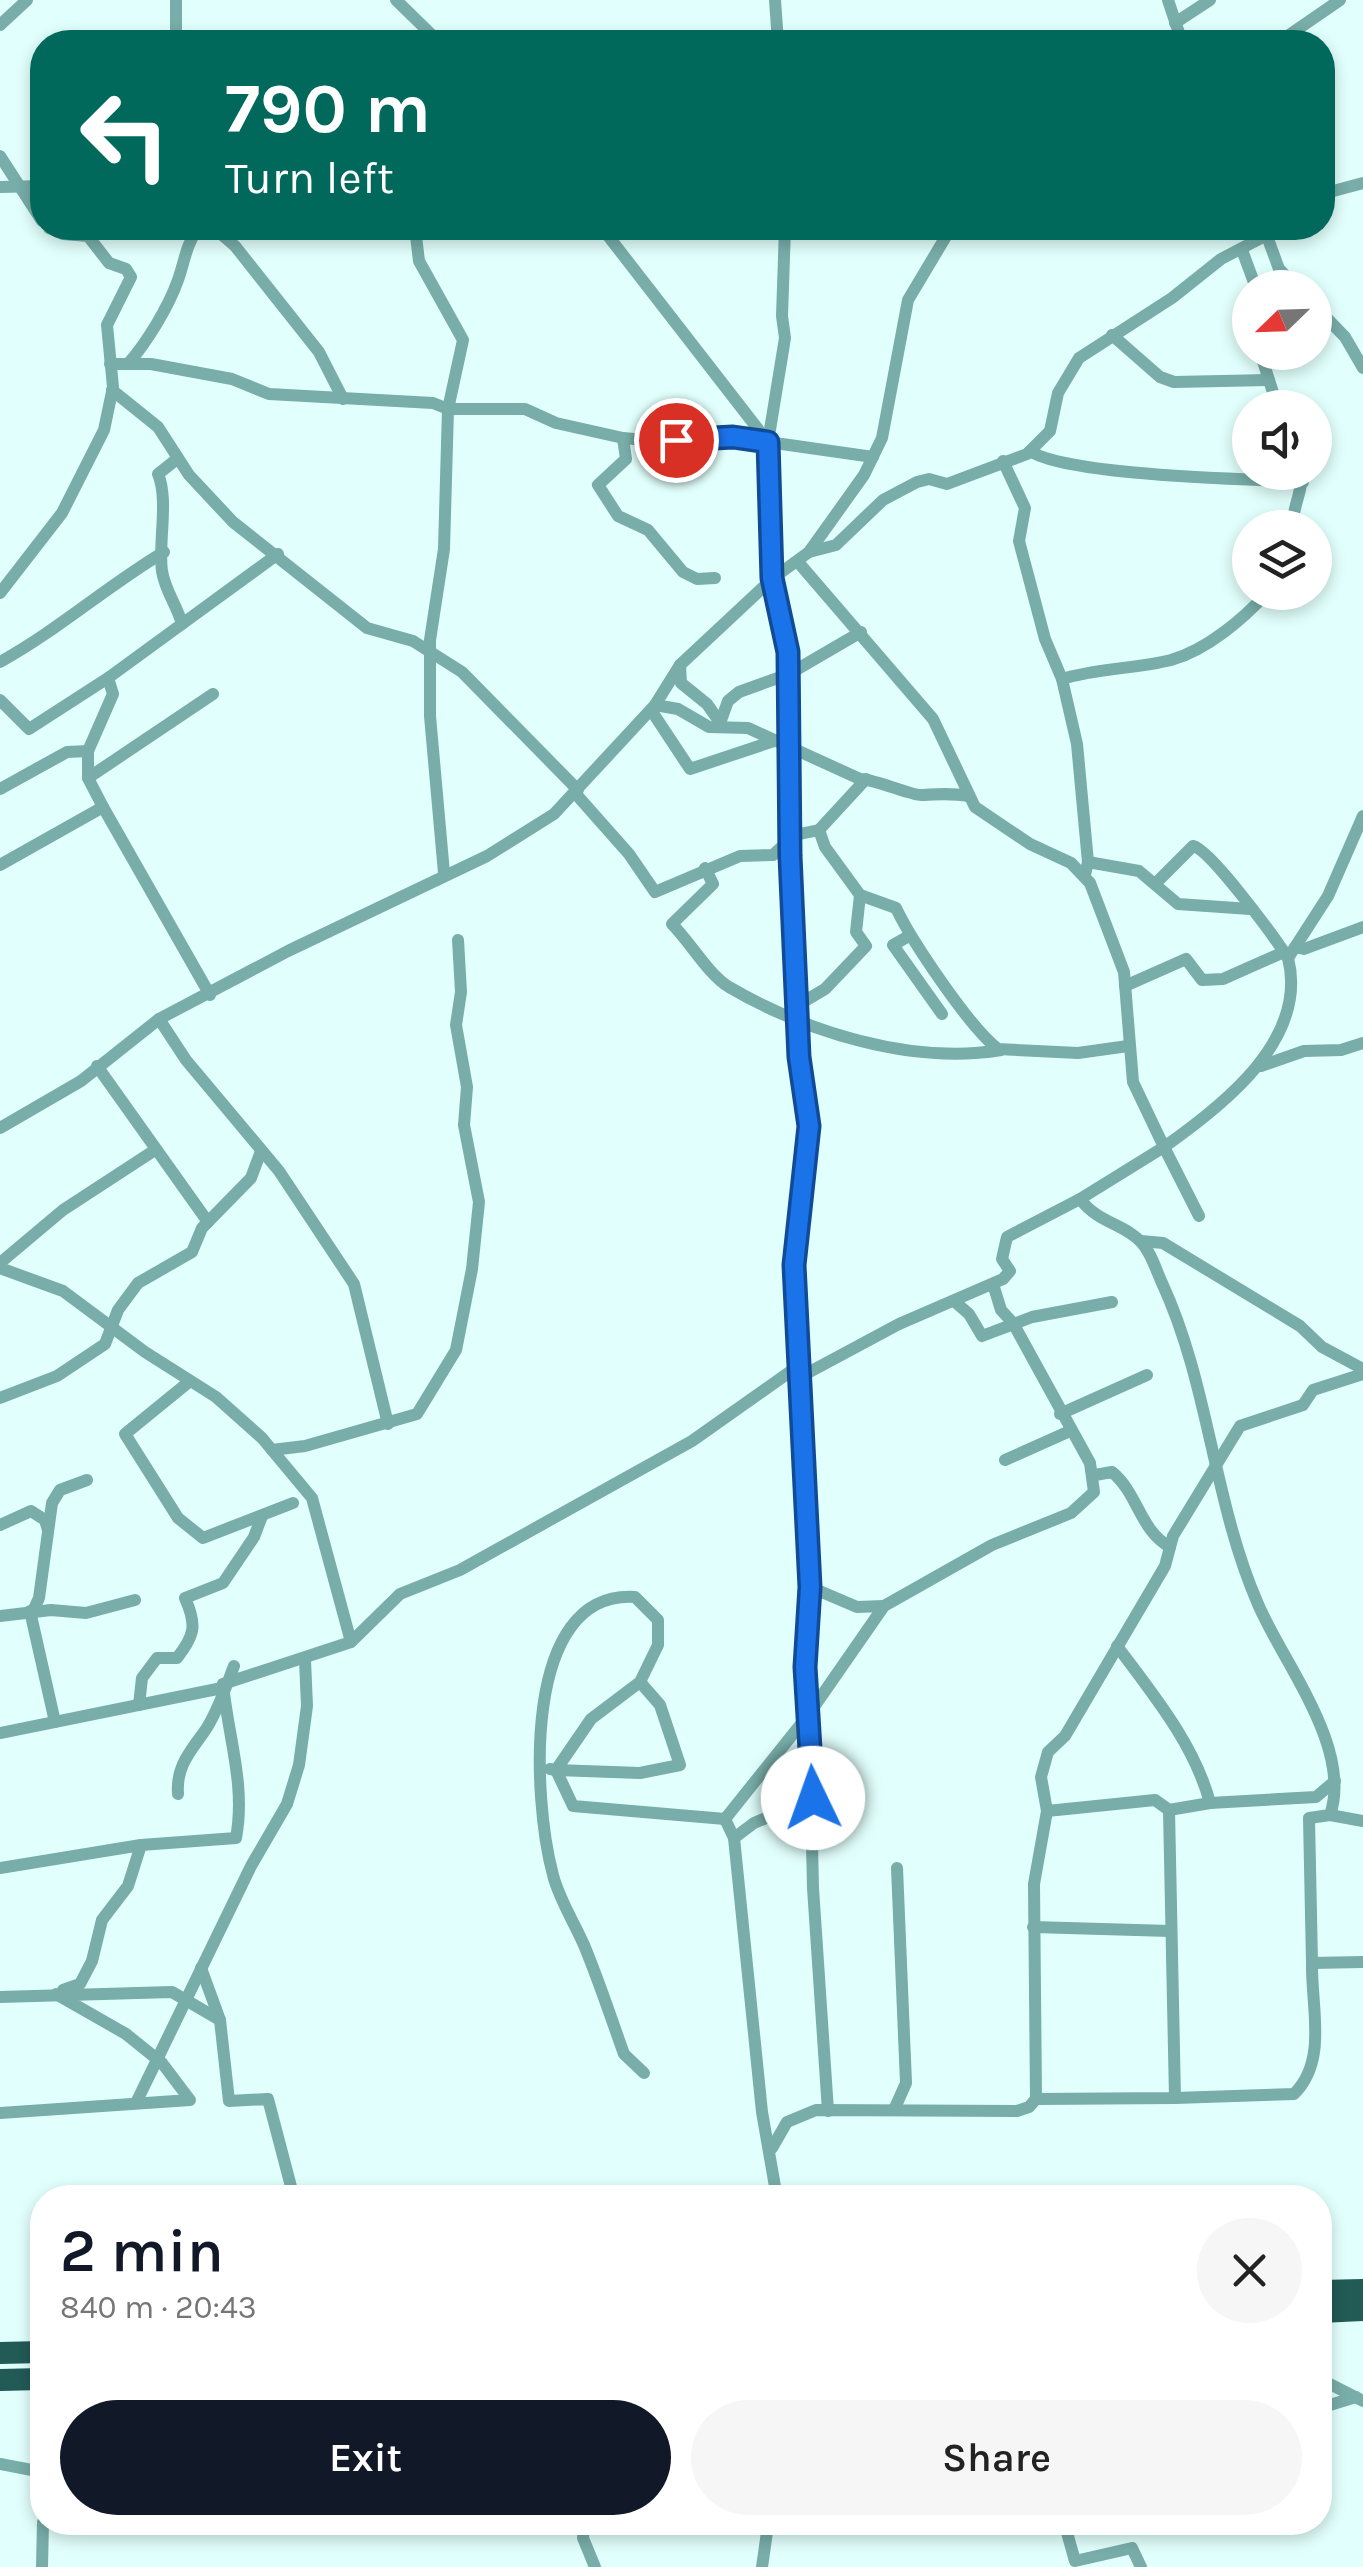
<!DOCTYPE html>
<meta charset="utf-8">
<style>
:root{--surface:#fff;--page:#f6f6f6;--text:#222;--muted:#767676;--accent:#111827}
body{margin:0;font-family:Karla,sans-serif;background:var(--page);color:var(--text);height:100vh;display:flex;flex-direction:column;font-size:38px;white-space:nowrap}
*{box-sizing:border-box;margin:0}
p{font-size:32px;color:var(--muted)}
.icon{flex:none;width:55px;height:55px;fill:none;stroke:currentColor;stroke-width:2;stroke-linecap:round;stroke-linejoin:round}
.map{position:relative;flex:1;overflow:hidden}
.drawer{position:absolute;left:30px;top:2185px;width:1302px;height:350px;display:flex;flex-direction:column;background:var(--surface);border-radius:40px;box-shadow:0 5px 15px #0003}
.drawer>*{flex:none}
.top-card{position:absolute;left:30px;top:30px;width:1305px;height:210px;border-radius:40px;box-shadow:0 5px 15px #0003;background:#00695c;color:#fff;overflow:hidden}
.needle{width:65px;rotate:247deg}
.buttons{position:absolute;left:1232px;top:270px;display:grid;gap:20px}
.buttons a{display:grid;place-items:center;width:100px;height:100px;border-radius:50%;background:var(--surface);box-shadow:0 5px 15px #0003;font-size:50px}
.pin{position:absolute;display:grid;place-items:center;width:85px;height:85px;color:#fff;margin:-42px;border:5px solid #fff;border-radius:50%;box-shadow:0 2px 10px #0007}
.me{position:absolute;width:110px;margin:-55px;rotate:357deg;stroke-linejoin:round;filter:drop-shadow(0 0 8px #0008)}
.turn{display:flex;align-items:center;gap:35px;height:210px;padding:0 30px;font-size:45px}
.turn .icon{width:130px;height:130px;stroke-width:2.5}
.turn b{display:block;font-size:70px;line-height:85px}
.round{display:grid;place-items:center;flex:none;width:105px;height:105px;border-radius:52px;background:var(--page)}
.headline{display:flex;align-items:center;justify-content:space-between;height:170px;padding:0 30px}
h1{font-size:60px;font-weight:600;line-height:75px;color:var(--accent)}
.button{display:flex;gap:20px;margin-top:auto;padding:20px 30px}
.button a{flex:1;height:115px;border-radius:60px;background:var(--accent);color:#fff;font-size:40px;font-weight:600;line-height:115px;text-align:center}
.button a+a{background:var(--page);color:var(--text)}
.map>svg:first-child{display:block}
.lines{fill:none;stroke-linecap:round;stroke-linejoin:round}
.minor{stroke:#78ada9;stroke-width:12}
.trunk{stroke:#225a56;stroke-width:22}
.route-casing{stroke:#114b97;stroke-width:25}
.route{stroke:#1a73e8;stroke-width:18}
</style>
<div class="map">
<svg width="1363" height="2567" viewBox="0 0 1363 2567">
<rect width="100%" height="100%" fill="#e1fffc"/>
<g class="lines">
<g class="minor">
<path d="M396,0L439,42"/>
<path d="M775,0L778,42"/>
<path d="M1168,0L1182,42"/>
<path d="M1175,23L1210,0"/>
<path d="M0,25L27,0"/>
<path d="M176,42V0"/>
<path d="M1279,42L1340,0"/>
<path d="M0,156L42,221"/>
<path d="M0,187L42,186"/>
<path d="M1322,194L1363,183"/>
<path d="M214,228L235,246L319,352L343,399"/>
<path d="M415,228L419,261L463,340L448,409L444,549L430,640V716L444,873"/>
<path d="M602,228L768,442"/>
<path d="M1264,228L1279,269L1297,288"/>
<path d="M1242,250L1256,288"/>
<path d="M1315,306L1345,337L1363,368"/>
<path d="M1112,335L1160,377L1174,382L1269,380"/>
<path d="M1260,352L1278,408"/>
<path d="M110,364H151L232,379L269,394L433,403L448,409H525L556,423L623,438L655,441L733,437L873,457"/>
<path d="M128,364C147,342 168,308 178,280C185,260 186,245 198,228"/>
<path d="M112,390L158,427L189,475L233,522L367,628L413,641L462,672L578,790"/>
<path d="M623,438L626,459L598,485L618,516L648,530L683,572L697,579L715,578"/>
<path d="M1030,451C1068,476 1249,479 1303,482"/>
<path d="M1003,461L1025,508L1019,541L1045,639L1062,679L1077,744L1088,862L1085,875"/>
<path d="M1293,528C1291,508 1304,491 1301,472"/>
<path d="M809,552L836,545L883,500L917,482L929,479L947,484L1027,454L1050,431L1058,393L1079,358L1172,298L1221,259L1280,228"/>
<path d="M798,562L933,719L975,807L1030,844L1071,863L1090,883L1124,972L1133,1082L1164,1147L1080,1199C1098,1223 1125,1224 1141,1242C1151,1252 1156,1270 1162,1283C1209,1384 1213,1501 1258,1604C1283,1663 1353,1748 1330,1815L1309,1818L1312,1963L1363,1962"/>
<path d="M0,593L62,513L104,430L113,387L107,325L131,277L126,269L109,263L88,236L63,234L49,228"/>
<path d="M182,624L278,554"/>
<path d="M0,662C58,630 107,586 164,552"/>
<path d="M680,665L681,683L707,704L719,721"/>
<path d="M1062,679C1098,668 1135,669 1171,660C1207,650 1243,619 1268,592"/>
<path d="M0,700L29,729L108,678"/>
<path d="M655,705L678,709L709,727L748,728L860,779C879,780 911,796 922,795C938,794 952,793 969,796"/>
<path d="M651,710L690,769L777,740"/>
<path d="M719,726L728,701L739,692L789,674L861,632"/>
<path d="M88,778V751L113,694L108,678L182,624C177,605 165,591 162,571C158,543 169,500 158,474L177,459"/>
<path d="M0,789L67,752L88,751"/>
<path d="M575,793L629,854L655,892L740,856L773,855L795,835L819,830L825,847L860,895L896,908C911,940 970,1028 998,1049L1078,1053L1128,1046"/>
<path d="M103,807L88,778L213,694"/>
<path d="M819,830L866,779"/>
<path d="M1088,862L1139,871L1178,904L1250,909"/>
<path d="M0,865L103,807L210,995"/>
<path d="M705,868L713,884L672,924C690,942 708,974 729,987C806,1032 912,1065 1001,1050"/>
<path d="M1155,884L1193,846C1210,849 1275,938 1288,958"/>
<path d="M909,936L893,945L942,1014"/>
<path d="M1295,947L1304,949L1363,927"/>
<path d="M1125,986L1186,959L1202,980L1223,979L1284,952"/>
<path d="M798,1005L825,989L866,946L856,932L860,895"/>
<path d="M159,1019L186,1060L279,1171L354,1284L388,1424"/>
<path d="M97,1066L208,1222"/>
<path d="M1261,1066L1304,1051L1341,1050L1363,1043"/>
<path d="M0,1128L81,1081L159,1019L288,951L487,856L554,814L655,705L680,665L772,579L809,552L864,475L882,438L908,300L951,228"/>
<path d="M1199,1216L1164,1147C1221,1107 1309,1040 1288,958L1328,896L1363,816"/>
<path d="M1141,1241L1163,1243L1300,1326L1322,1347L1363,1369"/>
<path d="M0,1263L63,1210L155,1150"/>
<path d="M0,1268L63,1291L145,1352L216,1397L262,1438L312,1498L351,1642L223,1684C228,1737 246,1785 236,1838L141,1845L0,1868"/>
<path d="M954,1301L969,1314L982,1336L1032,1317L1112,1302"/>
<path d="M802,1376L899,1324L1003,1279L1010,1271L1002,1259L1007,1237L1080,1199"/>
<path d="M190,1381L125,1434L178,1518L203,1538L293,1503"/>
<path d="M0,1398L57,1376L105,1344L118,1310L138,1283L192,1252L202,1228L251,1178L261,1151"/>
<path d="M1060,1414L1147,1375"/>
<path d="M272,1450L305,1446L417,1414L456,1350L472,1269L479,1202L464,1125L467,1087L456,1025L461,992L458,940"/>
<path d="M1005,1460L1070,1431"/>
<path d="M1095,1475L1112,1472C1138,1493 1140,1531 1170,1547"/>
<path d="M0,1525L31,1511L45,1520L48,1530"/>
<path d="M810,1587L857,1607L884,1606"/>
<path d="M30,1611L55,1722"/>
<path d="M33,1611L39,1598L52,1503L60,1490L87,1480"/>
<path d="M0,1616L51,1610L86,1613L135,1600"/>
<path d="M351,1642L400,1594L460,1570L692,1441L801,1364"/>
<path d="M640,1682L591,1719L556,1770L640,1773L680,1765L660,1705L640,1682L658,1645V1620L635,1597C520,1590 533,1801 553,1875C559,1899 574,1922 584,1945C599,1981 611,2018 624,2054L644,2073"/>
<path d="M139,1705L142,1678L157,1658H177C195,1635 197,1625 185,1598L223,1583L254,1537L262,1516"/>
<path d="M0,1733L222,1688"/>
<path d="M550,1769L556,1770L573,1806L725,1819"/>
<path d="M178,1794C176,1767 189,1753 204,1732C216,1716 227,1684 234,1666"/>
<path d="M1210,1803L1316,1797L1335,1781"/>
<path d="M1047,1811L1155,1800L1169,1810"/>
<path d="M1330,1815L1363,1821"/>
<path d="M734,1838L754,1823L813,1798"/>
<path d="M1033,1927L1170,1931"/>
<path d="M201,1968L220,2020L229,2101L268,2099L294,2198"/>
<path d="M63,1990L80,1984L92,1961L102,1920L128,1886L141,1845"/>
<path d="M0,1997L172,1992L220,2020"/>
<path d="M1175,2098L1294,2094C1328,2061 1311,2006 1312,1963"/>
<path d="M1036,2099L1175,2098L1169,1810L1210,1803C1195,1745 1152,1693 1117,1646"/>
<path d="M136,2103L251,1866L287,1804L299,1765L307,1706L305,1660"/>
<path d="M894,2110L906,2083L897,1868"/>
<path d="M828,2111L813,1888L809,1714L884,1606L992,1545L1071,1513L1094,1492L1090,1463L1013,1323L1001,1310L993,1284"/>
<path d="M0,2113L190,2100L162,2063L126,2034L56,1994"/>
<path d="M772,2148L787,2122L816,2110L1017,2111L1029,2107L1036,2099L1034,1884L1047,1811L1041,1777L1048,1752L1065,1736L1165,1566L1173,1536L1240,1426L1303,1405L1313,1390L1363,1374"/>
<path d="M777,2198L762,2112L734,1838L725,1819L809,1714L805,1667L810,1587L795,1265L809,1126L798,1052L790,856L788,652L772,579L768,442L785,338L782,316L785,228"/>
<path d="M1320,2379L1363,2401"/>
<path d="M1320,2408L1356,2397"/>
<path d="M0,2464L42,2472"/>
<path d="M584,2522L583,2538L595,2567"/>
<path d="M758,2522L767,2532L762,2567"/>
<path d="M1064,2522L1075,2561L1132,2548L1141,2567"/>
<path d="M42,2567L43,2522"/>
</g>
<g class="trunk">
<path d="M1320,2291L1363,2290"/>
<path d="M1320,2312L1363,2310"/>
<path d="M0,2353L42,2352"/>
<path d="M0,2380L42,2379"/>
</g>
</g>
<g class="lines">
<defs>
<path id="route" d="M676,440L733,437L768,442L772,578L788,652L790,856L799,1057L809,1126L794,1265L810,1587L805,1667L813,1798"/>
</defs>
<use href="#route" class="route-casing"/>
<use href="#route" class="route"/>
</g>
</svg>
<div class="buttons">
<a><svg class="needle" viewBox="-14 -14 28 28"><path d="M0-13l5 13h-10z" fill="#e53935"/><path d="M0 13l5-13h-10z" fill="#767676"/></svg></a>
<a><svg class="icon" aria-label="sound" viewBox="0 0 24 24"><path d="M4 9h4l5-4v14l-5-4H4zM17 9q2 3 0 6"/></svg></a>
<a><svg class="icon" aria-label="layers" viewBox="0 0 24 24"><path d="M12 4l9 5-9 5-9-5zM3 14l9 5 9-5"/></svg></a>
</div>
<div class="pin" style="left:676px;top:440px;background:#d93025"><svg class="icon" aria-label="arrive" viewBox="0 0 24 24"><path d="M6 21V4h12l-3 4 3 4H6"/></svg></div>
<svg class="me" style="left:813px;top:1798px" viewBox="-20 -20 40 40"><circle r="19" fill="#fff"/><path d="M0-13L10 11 0 6-10 11z" fill="#1a73e8"/></svg>
<div class="top-card">
<div class="turn"><svg class="icon" aria-label="left" viewBox="0 0 24 24"><path d="M17 20v-9H6M10 6l-5 5 5 5"/></svg><div><b>790 m</b>Turn left</div></div>
</div>
<section class="drawer">
<div class="headline"><div><h1>2 min</h1><p>840 m · 20:43</p></div><a class="round"><svg class="icon" aria-label="close" viewBox="0 0 24 24"><path d="M6 6l12 12M18 6L6 18"/></svg></a></div>
<div class="button"><a>Exit</a><a>Share</a></div>
</section>
</div>
